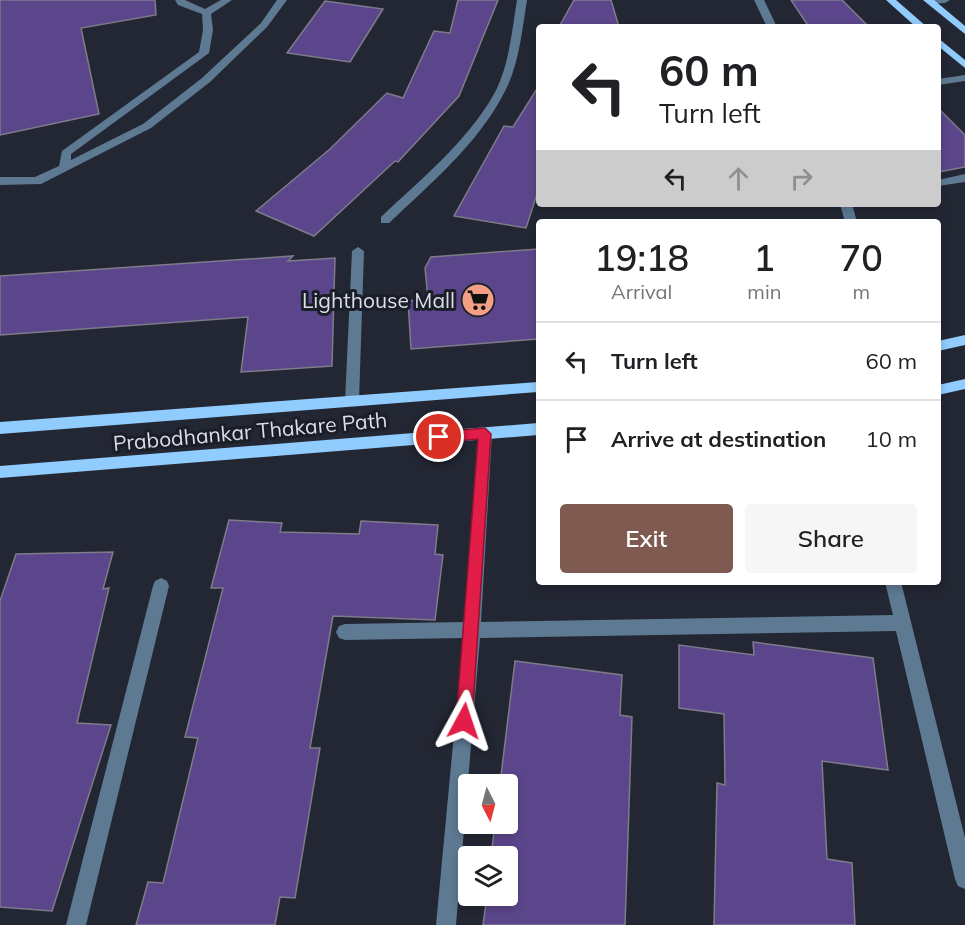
<!DOCTYPE html>
<style>
:root{--surface:#fff;--page:#f6f6f6;--text:#202124;--muted:#757577;--line:#e0e0e0;--accent:#7f5a50}
body{margin:0;font-family:Mulish,sans-serif;background:var(--page);color:var(--text);height:100vh;display:flex;flex-direction:column;font-size:22px;white-space:nowrap}
*{box-sizing:border-box;margin:0}
p{font-size:20px;color:var(--muted)}
.icon{flex:none;width:33px;height:33px;fill:none;stroke:currentColor;stroke-width:2;stroke-linecap:round;stroke-linejoin:round}
.map{position:relative;flex:1;overflow:hidden}
.details{position:absolute;left:536px;top:219px;width:405px;height:366px;display:flex;flex-direction:column;background:var(--surface);border-radius:6px;box-shadow:0 3px 9px #0003}
.details>*{flex:none}
.banner{position:absolute;left:536px;top:24px;width:405px;height:183px;border-radius:6px;box-shadow:0 3px 9px #0003;background:#fff;color:var(--text);overflow:hidden}
.needle{width:39px;rotate:174deg}
.fabs{position:absolute;left:458px;top:774px;display:grid;gap:12px}
.fabs a{display:grid;place-items:center;width:60px;height:60px;border-radius:6px;background:var(--surface);box-shadow:0 3px 9px #0003;font-size:30px}
.pin{position:absolute;display:grid;place-items:center;width:51px;height:51px;color:#fff;margin:-26px;border:3px solid #fff;border-radius:50%;box-shadow:0 2px 6px #0007}
.me{position:absolute;width:66px;margin:-33px;rotate:5deg;stroke-linejoin:round;filter:drop-shadow(0 0 4px #0008)}
.turn{display:flex;align-items:center;gap:21px;height:126px;padding:0 24px;font-size:27px}
.turn .icon{width:78px;height:78px;stroke-width:2.5}
.turn b{display:block;font-size:42px;line-height:51px}
.lanes{display:flex;align-items:center;height:57px;padding:0 24px;background:#0003;justify-content:center;gap:30px;direction:ltr}
.lanes .off{opacity:.35}
.eta{display:flex;justify-content:space-evenly;align-items:center;height:102px;text-align:center}
.eta b{font-size:36px;font-weight:600;line-height:42px}
.action{display:flex;gap:12px;margin-top:auto;padding:12px 24px}
.action a{flex:1;height:69px;border-radius:6px;background:var(--accent);color:#fff;font-size:24px;font-weight:600;line-height:69px;text-align:center}
.action a+a{background:var(--page);color:var(--text)}
ul{padding:0;list-style:none}
li{display:flex;align-items:center;gap:18px;height:78px;padding:0 24px;border-top:2px solid var(--line)}
li div{flex:1}
li b{display:block;font-size:22px}
li em{font-style:normal}
.map>svg:first-child{display:block}
.building{fill:#5b468b;stroke:#7e7b8a;stroke-width:1.5}
.lines{fill:none;stroke-linecap:round;stroke-linejoin:round}
.minor{fill:#5d7a92;fill-rule:evenodd}
.major{fill:#91ccfe;fill-rule:evenodd}
.route{fill:#e11d48;stroke:#92132f;stroke-width:1.5}
.labels{text-anchor:middle;dominant-baseline:central;stroke-width:6;stroke-linejoin:round;paint-order:stroke}
.poi-label{font-size:21px;fill:#dbdee6;stroke:#1a1e29;text-anchor:end}
.street-label{font-size:21px;fill:#dbdee6;stroke:#1a1e29}
</style>
<div class="map">
<svg width="965" height="925" viewBox="0 0 965 925">
<rect width="100%" height="100%" fill="#232733"/>
<g class="building">
<path d="M0,0H155L156,15L81,28L99,114L0,135Z"/>
<path d="M458,0H498L459,96L408,151L398,162L395,161L314,236L256,211L330,149L387,93L403,98L434,31L450,33Z"/>
<path d="M574,0H611L619,27H559Z"/>
<path d="M791,0H842L869,27H809Z"/>
<path d="M325,1L383,9L350,62L287,53Z"/>
<path d="M538,87V191L526,228L454,216L504,126L513,127Z"/>
<path d="M938,108L965,135V167L938,172Z"/>
<path d="M538,249V339L411,349L408,301L428,299L425,268L431,257Z"/>
<path d="M293,256L288,261L335,258L332,366L241,372L248,317L0,335V276Z"/>
<path d="M229,520L282,523L280,532L359,534L361,521L438,525L435,554L443,555L435,620L333,616L310,748H320L295,898L280,897L275,925H136L148,882L163,883L198,738L185,737L223,588H211Z"/>
<path d="M113,552L103,589L109,588L77,723L111,725L52,911L0,907V601L16,554Z"/>
<path d="M753,642L873,658L888,770L822,761L827,859L852,863L855,925H714L717,783L725,785L724,714L679,708V645L754,655Z"/>
<path d="M515,661L622,675L620,715L632,717L625,925H483L487,896H507V856H491L495,824H507V784H500Z"/>
</g>
<g class="lines">
<g class="minor">
<path d="M175,0H185L205,9L221,0H232L211,14L213,30L209,53L71,154V160L143,124L202,78L261,23L277,0H287L267,27L210,82L151,128L41,184L0,185V177H35L59,166L62,151L199,52L203,30L202,14L178,5Z"/>
<path d="M517,0H527C522,30 519,66 504,93C478,144 430,184 389,223H381V217C420,180 467,142 494,94C509,67 512,30 517,0Z"/>
<path d="M754,0H764L777,27H767Z"/>
<path d="M925,0H950L945,3L929,4Z"/>
<path d="M965,75V81L938,85V79Z"/>
<path d="M965,174V182L938,186V180Z"/>
<path d="M840,204H852L857,222H845Z"/>
<path d="M358,247L364,251L359,401L357,405H347L345,401L352,251Z"/>
<path d="M485,427L490,429L492,433L481,622L893,615L885,582H901L965,838V889L958,886L955,879L896,631L480,638L456,925H436L463,638L345,640L339,638L336,632L339,626L345,624L464,622L478,433L480,429Z"/>
<path d="M161,578L167,581L169,586L86,925H66L153,586L155,581Z"/>
</g>
<g class="major">
<path d="M886,0H896L927,27H916Z"/>
<path d="M923,0H934L965,26V34Z"/>
<path d="M938,38L965,60V68L938,46Z"/>
<path d="M965,335V345L938,351V341Z"/>
<path d="M965,379V389L938,395V385Z"/>
<path d="M538,382V392L0,434V422Z"/>
<path d="M538,423V435L0,478V466Z"/>
</g>
</g>
<path class="route" d="M485,428L491,434L472,721L470,727L464,730L458,727L456,721L478,439L439,443L432,437L439,432Z"/>
<defs>
<symbol id="supermarket-disc" viewBox="-11 -11 22 22"><circle r="9.5" fill="#f39f86" stroke="#1a1e29"/><path d="M-6-5.5h2.5l.6 2H6L4.5 2H-2.5L-4.4-4H-6ZM-1.5 3.2a1.3 1.3 0 1 0 .1 0ZM3 3.2a1.3 1.3 0 1 0 .1 0Z" fill="#111"/></symbol>
</defs>
<g fill-rule="evenodd">
<use href="#supermarket-disc" x="459" y="281" width="38" height="38"/>
</g>
<g class="labels">
<g class="poi-label">
<text x="455" y="300">Lighthouse Mall</text>
</g>
<g class="street-label">
<text transform="translate(250 431) rotate(-5)">Prabodhankar Thakare Path</text>
</g>
</g>
</svg>
<div class="fabs">
<a><svg class="needle" viewBox="-14 -14 28 28"><path d="M0-13l5 13h-10z" fill="#e53935"/><path d="M0 13l5-13h-10z" fill="#757577"/></svg></a>
<a><svg class="icon" aria-label="layers" viewBox="0 0 24 24"><path d="M12 4l9 5-9 5-9-5zM3 14l9 5 9-5"/></svg></a>
</div>
<div class="pin" style="left:439px;top:437px;background:#d93025"><svg class="icon" aria-label="arrive" viewBox="0 0 24 24"><path d="M6 21V4h12l-3 4 3 4H6"/></svg></div>
<svg class="me" style="left:464px;top:721px" viewBox="-20 -20 40 40"><path d="M0-17L14 15 0 8-14 15z" fill="#e11d48" stroke="#fff" stroke-width="4"/></svg>
<div class="banner">
<div class="turn"><svg class="icon" aria-label="left" viewBox="0 0 24 24"><path d="M17 20v-9H6M10 6l-5 5 5 5"/></svg><div><b>60 m</b>Turn left</div></div>
<div class="lanes"><svg class="icon" aria-label="left" viewBox="0 0 24 24"><path d="M17 20v-9H6M10 6l-5 5 5 5"/></svg><svg class="icon off" aria-label="ahead" viewBox="0 0 24 24"><path d="M12 20V5M6 11l6-6 6 6"/></svg><svg class="icon off" aria-label="right" viewBox="0 0 24 24"><path d="M7 20v-9h11M14 6l5 5-5 5"/></svg></div>
</div>
<section class="details">
<div class="eta">
<div><b>19:18</b><p>Arrival</p></div>
<div><b>1</b><p>min</p></div>
<div><b>70</b><p>m</p></div>
</div>
<ul>
<li><svg class="icon" aria-label="left" viewBox="0 0 24 24"><path d="M17 20v-9H6M10 6l-5 5 5 5"/></svg><div><b>Turn left</b></div><em>60 m</em></li>
<li><svg class="icon" aria-label="arrive" viewBox="0 0 24 24"><path d="M6 21V4h12l-3 4 3 4H6"/></svg><div><b>Arrive at destination</b></div><em>10 m</em></li>
</ul>
<div class="action"><a>Exit</a><a>Share</a></div>
</section>
</div>
